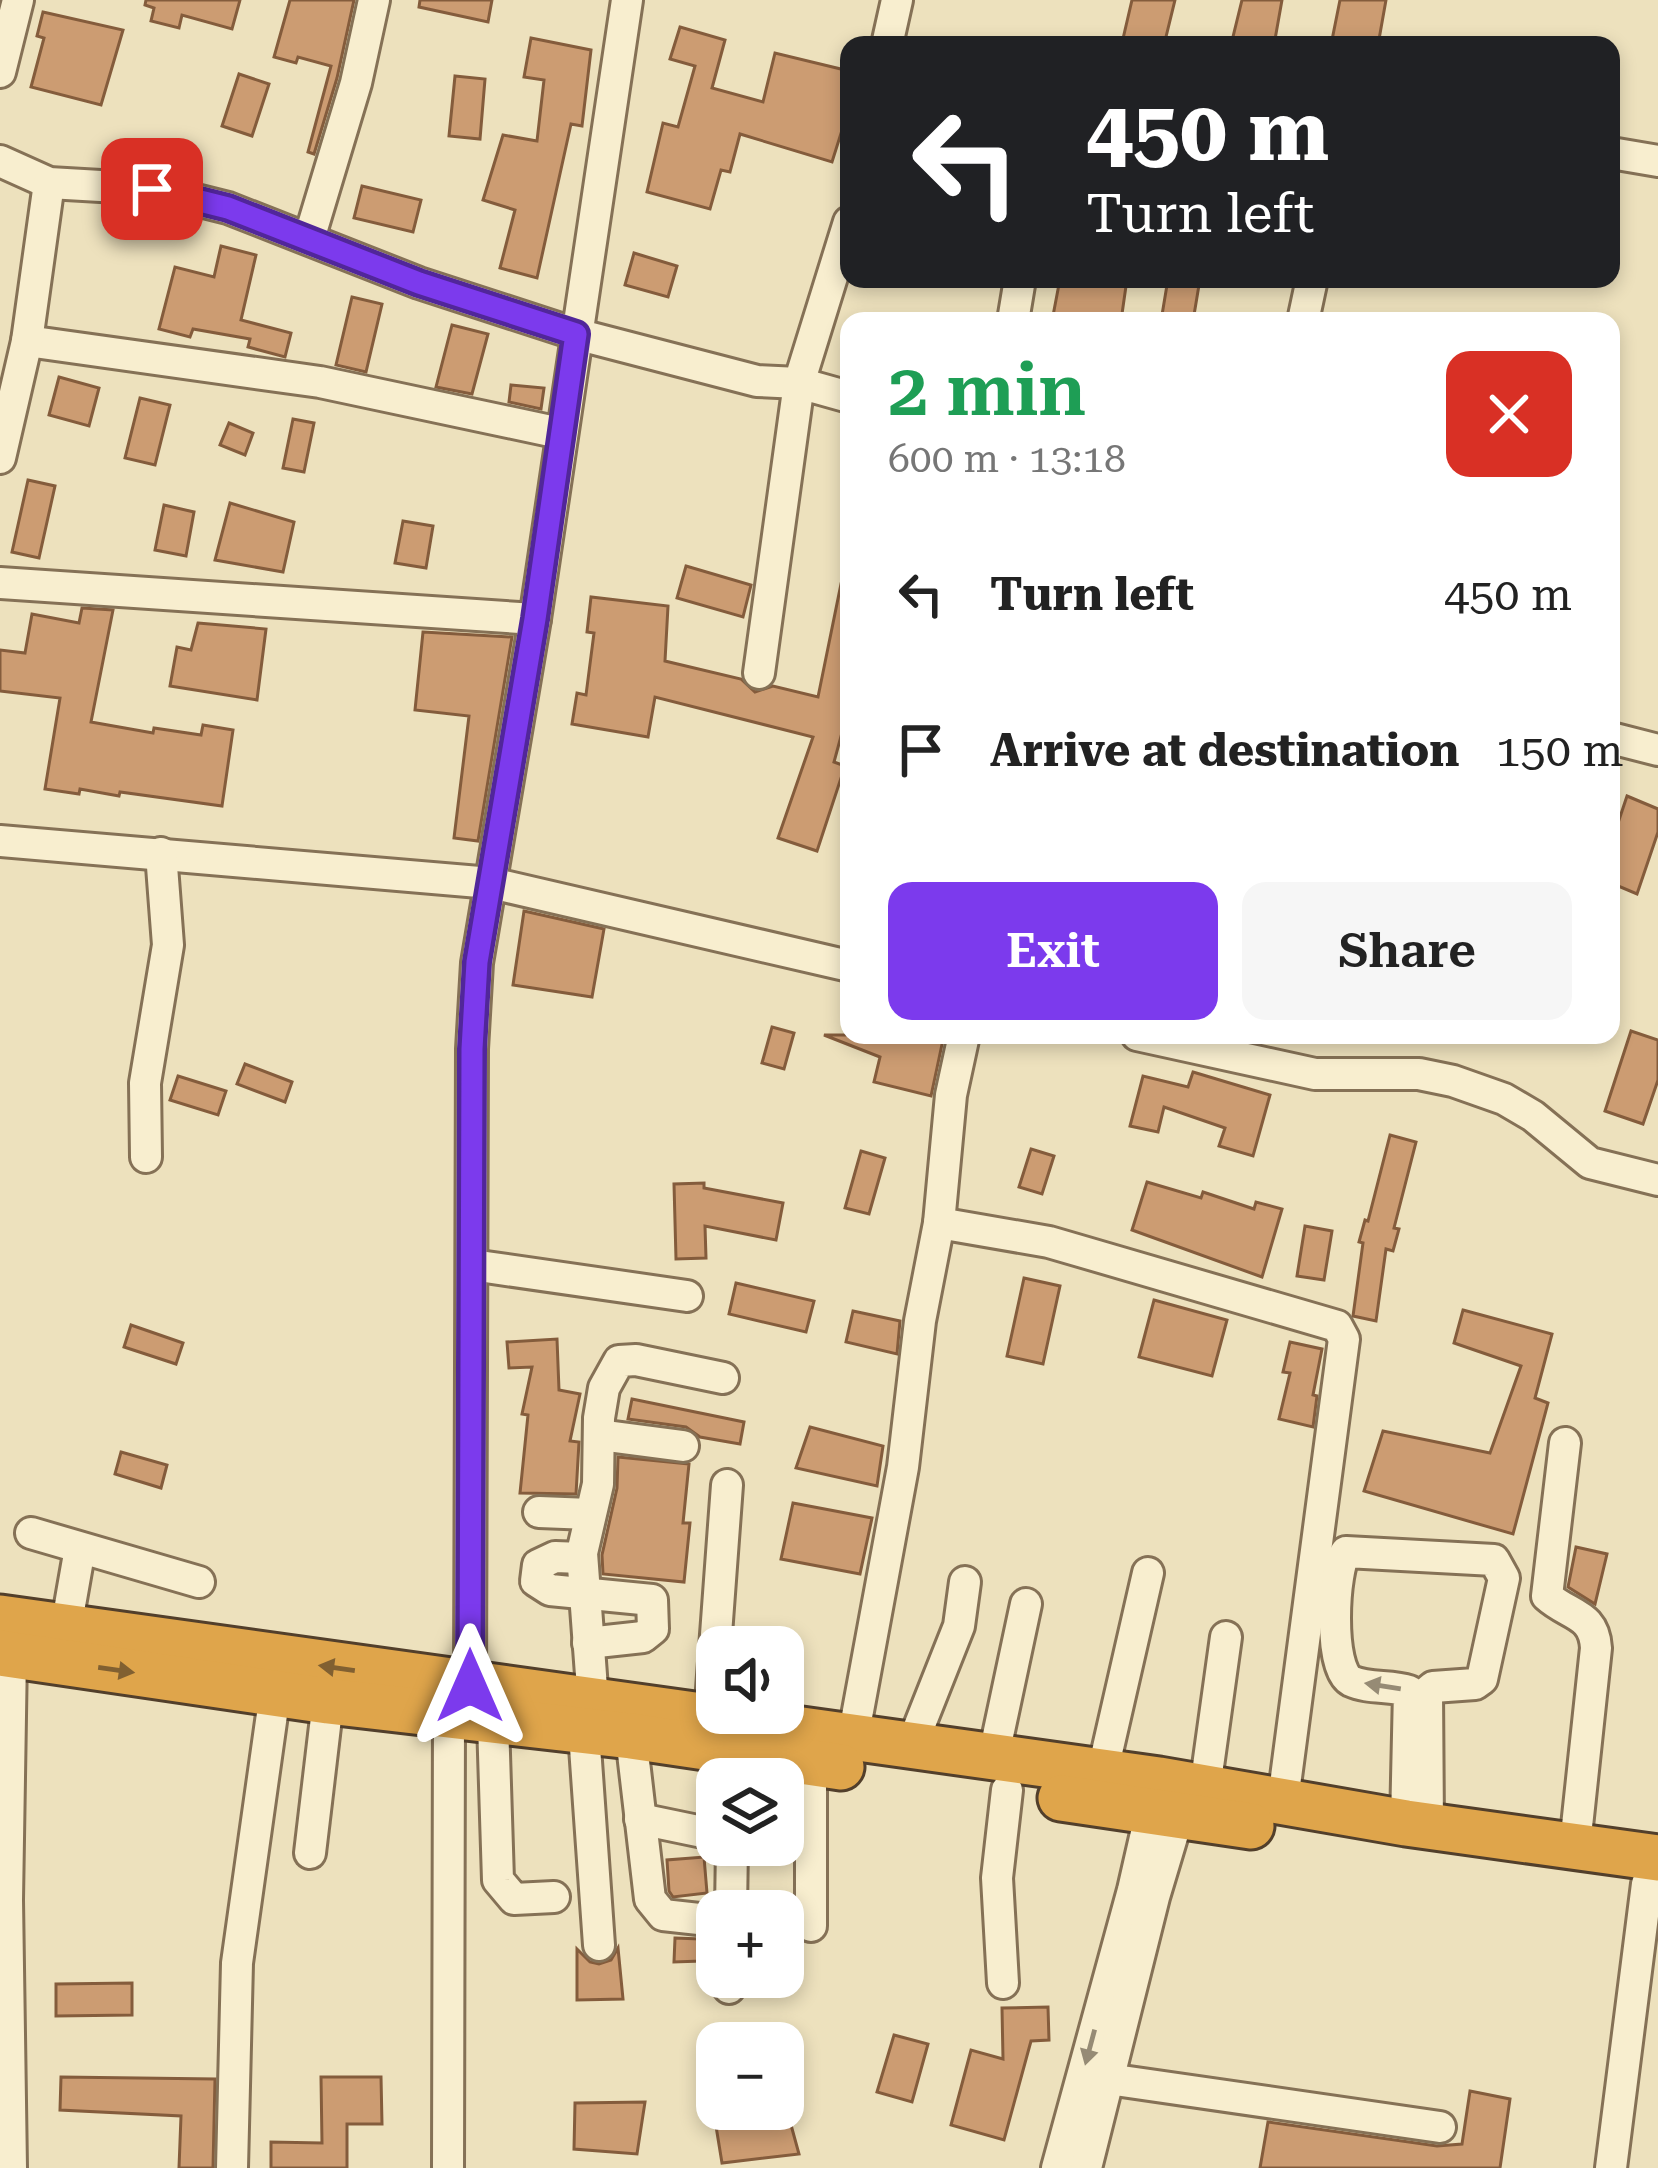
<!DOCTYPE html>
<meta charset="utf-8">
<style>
:root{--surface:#fff;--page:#f6f6f6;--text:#222;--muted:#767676;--accent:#7c3aed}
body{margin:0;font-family:"Roboto Serif",serif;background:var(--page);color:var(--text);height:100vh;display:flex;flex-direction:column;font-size:45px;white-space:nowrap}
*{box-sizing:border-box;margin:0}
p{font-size:39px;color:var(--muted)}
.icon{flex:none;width:66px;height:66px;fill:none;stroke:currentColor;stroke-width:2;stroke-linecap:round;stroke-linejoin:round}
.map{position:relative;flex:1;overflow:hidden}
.drawer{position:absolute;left:840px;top:312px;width:780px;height:732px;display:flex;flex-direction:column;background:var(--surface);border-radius:24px;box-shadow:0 6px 18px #0003}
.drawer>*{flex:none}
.guide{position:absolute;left:840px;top:36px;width:780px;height:252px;border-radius:24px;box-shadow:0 6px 18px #0003;background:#202124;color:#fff;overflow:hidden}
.controls{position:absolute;left:696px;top:1626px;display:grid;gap:24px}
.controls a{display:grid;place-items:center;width:108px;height:108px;border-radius:24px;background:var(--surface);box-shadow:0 6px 18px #0003;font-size:60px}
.pin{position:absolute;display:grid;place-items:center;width:102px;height:102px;color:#fff;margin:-51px;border-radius:24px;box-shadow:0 6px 18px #0006}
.me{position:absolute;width:132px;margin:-66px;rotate:0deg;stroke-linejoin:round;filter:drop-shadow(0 0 9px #0008)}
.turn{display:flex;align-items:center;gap:42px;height:252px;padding:0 48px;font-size:54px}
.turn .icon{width:156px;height:156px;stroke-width:2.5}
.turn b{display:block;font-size:84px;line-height:102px}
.round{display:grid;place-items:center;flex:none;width:126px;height:126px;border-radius:24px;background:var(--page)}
.head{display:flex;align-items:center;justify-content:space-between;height:204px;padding:0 48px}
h1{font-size:72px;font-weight:600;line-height:90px;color:#1e9e55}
.primary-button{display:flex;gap:24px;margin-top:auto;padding:24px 48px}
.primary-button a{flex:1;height:138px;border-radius:24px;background:var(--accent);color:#fff;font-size:48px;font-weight:600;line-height:138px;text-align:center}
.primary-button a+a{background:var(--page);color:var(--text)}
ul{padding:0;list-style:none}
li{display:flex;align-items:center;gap:36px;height:156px;padding:0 48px}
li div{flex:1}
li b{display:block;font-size:45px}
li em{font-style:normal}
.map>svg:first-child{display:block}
.building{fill:#cc9c72;stroke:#845c3c;stroke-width:3}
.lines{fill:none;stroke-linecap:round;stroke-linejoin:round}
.minor-casing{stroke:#857156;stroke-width:36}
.highway-casing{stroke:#523f2b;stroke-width:51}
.minor{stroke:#f8eecf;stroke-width:30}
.highway{stroke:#dfa54b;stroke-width:45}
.oneway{fill:#816031}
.oneway2{fill:#968b75}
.route-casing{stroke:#51269a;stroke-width:30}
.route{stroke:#7c3aed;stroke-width:21}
</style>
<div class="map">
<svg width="1658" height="2168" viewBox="0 0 1658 2168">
<rect width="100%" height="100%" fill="#ede1bd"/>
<g class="building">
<path d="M146,0H240L232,29L182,15L179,28L151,21L154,8L145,5Z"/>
<path d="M290,0H354L337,78L314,154L308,152L331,66L298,57L296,63L274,57Z"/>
<path d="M420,0H492L488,22L419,7Z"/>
<path d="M1132,0H1175L1164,45L1122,43Z"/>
<path d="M1242,0H1282L1274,45H1231Z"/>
<path d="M1340,0H1386L1378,45H1331Z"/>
<path d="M43,12L123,30L101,105L31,87L44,38L37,36Z"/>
<path d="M680,27L725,40L712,88L763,102L775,53L849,71V108L832,162L740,134L730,172L721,170L710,209L647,192L663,123L678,127L695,66L670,59Z"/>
<path d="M531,38L591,50L582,126L571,124L537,278L500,268L515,210L483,200L503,135L537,141L544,80L524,77Z"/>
<path d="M239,74L269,84L252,136L222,126Z"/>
<path d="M455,76L485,79L480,139L449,136Z"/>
<path d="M362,186L421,200L413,232L354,218Z"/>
<path d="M221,246L256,255L241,320L291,333L285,357L248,347L250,339L193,329L190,337L159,329L175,267L214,277Z"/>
<path d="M634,253L677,266L668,297L625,285Z"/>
<path d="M1060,279H1127L1121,321H1052Z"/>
<path d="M1168,279H1200L1193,321H1161Z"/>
<path d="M352,297L382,304L366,372L336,365Z"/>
<path d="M452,325L488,334L472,394L436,387Z"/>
<path d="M59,377L99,388L89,426L49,415Z"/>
<path d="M511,385L544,388L541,409L509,402Z"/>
<path d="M140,398L170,405L155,465L125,458Z"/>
<path d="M293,419L314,423L304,472L283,468Z"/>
<path d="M229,423L253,433L245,455L220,445Z"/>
<path d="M28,480L55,486L39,558L12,552Z"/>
<path d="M230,503L294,522L283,572L215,560Z"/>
<path d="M164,505L194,512L186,556L155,550Z"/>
<path d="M403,521L433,526L426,568L395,563Z"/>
<path d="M686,566L751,585L743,617L677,598Z"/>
<path d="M841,584L849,585V707L834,762L845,766L817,851L778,838L813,737L655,697L648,737L572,724L577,693L586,695L594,633L587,632L591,597L668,606L665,661L741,679L755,692L773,686L818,697Z"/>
<path d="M82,608L113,610L91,722L153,733L154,728L201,735L203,725L233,730L222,806L120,792L119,796L80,789L79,794L45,789L60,698L0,691V650L25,653L32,614L79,623Z"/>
<path d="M198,623L266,629L257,700L170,686L177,647L191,650Z"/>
<path d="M423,632L512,637L478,841L454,838L469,716L415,710Z"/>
<path d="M1627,796L1658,809V832L1637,894L1611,883V844Z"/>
<path d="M524,911L604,929L592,997L513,985Z"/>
<path d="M772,1027L794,1033L784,1069L762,1063Z"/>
<path d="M1631,1031L1658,1040V1080L1643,1124L1605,1111Z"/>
<path d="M824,1035H944L931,1096L874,1082L880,1057Z"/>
<path d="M245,1064L292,1082L285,1102L237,1084Z"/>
<path d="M1193,1072L1270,1095L1253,1156L1219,1146L1225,1128L1164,1107L1158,1132L1130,1126L1143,1076L1188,1087Z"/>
<path d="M178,1076L226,1091L218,1115L170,1100Z"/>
<path d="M1390,1135L1416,1142L1394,1228L1399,1229L1393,1251L1386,1249L1376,1321L1353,1316L1363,1243L1359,1242L1365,1220L1368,1221Z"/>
<path d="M1031,1149L1054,1156L1042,1194L1019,1187Z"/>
<path d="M861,1151L885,1158L869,1214L845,1208Z"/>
<path d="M1147,1182L1201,1198L1203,1192L1254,1209L1256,1202L1282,1209L1262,1277L1132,1230Z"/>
<path d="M704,1183V1188L783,1203L776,1240L705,1226L706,1258L676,1259L674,1184Z"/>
<path d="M1305,1226L1332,1231L1324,1280L1297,1276Z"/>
<path d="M1024,1278L1060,1286L1043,1364L1007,1356Z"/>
<path d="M736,1283L814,1301L806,1332L729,1314Z"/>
<path d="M1154,1300L1227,1320L1212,1376L1139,1357Z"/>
<path d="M1463,1310L1552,1334L1535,1398L1548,1403L1513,1534L1364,1491L1383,1431L1490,1453L1521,1366L1454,1343Z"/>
<path d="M853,1311L900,1321L897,1354L846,1342Z"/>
<path d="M131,1325L183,1343L176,1364L124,1347Z"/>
<path d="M557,1339L559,1390L580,1394L570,1441L579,1442L576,1494L520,1493L528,1415L522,1414L532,1367L509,1368L507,1342Z"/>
<path d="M1290,1342L1322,1349L1313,1395L1317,1396L1313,1427L1279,1419L1290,1373L1283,1372Z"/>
<path d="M632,1399L744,1422L740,1444L700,1437L686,1427L628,1419Z"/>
<path d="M810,1427L883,1446L877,1486L796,1468Z"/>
<path d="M121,1452L167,1465L161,1488L115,1474Z"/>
<path d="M618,1457L689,1464L683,1523H690L684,1582L603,1574L602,1555L617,1488Z"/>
<path d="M793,1503L872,1518L860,1574L781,1559Z"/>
<path d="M1576,1547L1607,1554L1595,1604L1568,1587Z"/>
<path d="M704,1857L707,1893L673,1897L669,1891L667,1860Z"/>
<path d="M675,1938L700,1939L701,1961L674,1962Z"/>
<path d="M618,1948L623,1999L577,2000V1949L590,1962L599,1964L611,1960Z"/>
<path d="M132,1983V2015L56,2016V1984Z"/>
<path d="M1048,2007L1049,2040L1031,2041L1004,2140L951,2125L971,2050L1003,2059L1002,2008Z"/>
<path d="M894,2035L928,2044L912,2102L877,2092Z"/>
<path d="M61,2077L215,2079L213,2168H179L181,2116L60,2110Z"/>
<path d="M321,2077H381L382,2124H347V2168H271V2142L322,2143Z"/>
<path d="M1470,2091L1510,2099L1500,2168H1260L1268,2122L1437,2146L1462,2144Z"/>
<path d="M645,2102L637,2154L574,2149L575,2103Z"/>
<path d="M788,2114L799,2154L722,2163L715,2120Z"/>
</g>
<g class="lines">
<defs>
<g id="minor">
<path d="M887,45L897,0"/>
<path d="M0,72L18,0"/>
<path d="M1611,153L1658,161"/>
<path d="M0,161L49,183L152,189L228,208L419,283L576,334L757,381L799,383L849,222"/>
<path d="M309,239L356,83L374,0"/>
<path d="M1013,321L1020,279"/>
<path d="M1303,321L1312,279"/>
<path d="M27,341L320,382L560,433"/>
<path d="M0,458L27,341L49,183"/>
<path d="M0,583L535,619"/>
<path d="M759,673L799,383L849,397"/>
<path d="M1611,738L1658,750"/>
<path d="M0,841L491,883L849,966"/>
<path d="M1137,1035L1315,1074H1419L1453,1081L1504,1099L1533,1116L1590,1163L1658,1180"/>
<path d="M146,1157L145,1083L168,945L161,853"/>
<path d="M939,1223L1049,1242L1337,1326L1344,1339L1283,1800"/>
<path d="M472,1265L687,1296"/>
<path d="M599,1435L683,1446"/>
<path d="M1565,1443L1547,1596C1569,1616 1594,1613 1596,1648L1575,1845"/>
<path d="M539,1512L590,1514"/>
<path d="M31,1533L199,1582"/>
<path d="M582,1558L555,1557L538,1565L536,1581L550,1590L652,1600L653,1629L643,1637L588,1643"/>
<path d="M66,1628L80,1548"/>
<path d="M11,1655L7,1900L11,2168"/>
<path d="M470,1686L472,1049L477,963L535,619L627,0"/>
<path d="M593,1702L582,1553L598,1484L599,1418L604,1388L619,1361L636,1360L723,1378"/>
<path d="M710,1716L727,1485"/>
<path d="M493,1722L498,1880L514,1899L554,1897"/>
<path d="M584,1733L599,1945"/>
<path d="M631,1736L650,1899L663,1915L717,1921"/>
<path d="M853,1738L903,1467L920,1321L939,1223L951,1095L964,1035"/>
<path d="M911,1747L959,1626L965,1582"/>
<path d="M993,1759L1026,1604"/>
<path d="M811,1763V1926"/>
<path d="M1102,1774L1148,1573"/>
<path d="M1205,1788L1226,1637"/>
<path d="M640,1819L717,1835"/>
<path d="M1406,1823L1409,1691C1391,1685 1368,1689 1351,1681C1328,1669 1333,1568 1346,1552L1494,1560L1504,1578L1482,1679L1475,1684L1433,1687L1427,1692L1428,1826"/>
<path d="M310,1853L328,1701"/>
<path d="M731,1911L732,1845"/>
<path d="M1003,1983L997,1878L1007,1790"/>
<path d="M729,1988V1977"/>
<path d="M1108,2079L1440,2127"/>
<path d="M232,2168L237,1963L275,1693"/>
<path d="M448,2168L449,1715"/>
<path d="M1057,2168L1133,1890L1154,1798"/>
<path d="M1086,2168L1154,1897L1184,1797"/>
<path d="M1611,2168L1647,1884"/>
</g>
<g id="highway">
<path d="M0,1618L1159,1780L1406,1823L1658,1858"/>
<path d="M0,1653L328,1701L631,1736L841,1767"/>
<path d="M1061,1798L1251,1826"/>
</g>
</defs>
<use href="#minor" class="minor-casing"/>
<use href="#highway" class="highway-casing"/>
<use href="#minor" class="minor"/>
<use href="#highway" class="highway"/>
</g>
<defs><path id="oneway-solid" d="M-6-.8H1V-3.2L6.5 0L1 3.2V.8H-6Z" transform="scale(3)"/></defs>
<g class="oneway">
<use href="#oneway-solid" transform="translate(337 1668) rotate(-172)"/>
<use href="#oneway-solid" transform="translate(116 1670) rotate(8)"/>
</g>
<g class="oneway2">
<use href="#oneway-solid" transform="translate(1383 1686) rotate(-171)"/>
<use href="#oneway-solid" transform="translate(1090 2047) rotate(105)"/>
</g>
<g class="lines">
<defs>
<path id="route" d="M152,189L228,208L419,283L576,334L535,619L477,962L472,1049L470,1686"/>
</defs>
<use href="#route" class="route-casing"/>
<use href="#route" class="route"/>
</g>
</svg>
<div class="controls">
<a><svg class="icon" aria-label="sound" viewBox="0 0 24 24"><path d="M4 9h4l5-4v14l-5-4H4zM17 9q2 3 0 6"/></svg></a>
<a><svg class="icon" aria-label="layers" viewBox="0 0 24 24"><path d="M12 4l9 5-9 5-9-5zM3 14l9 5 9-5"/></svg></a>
<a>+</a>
<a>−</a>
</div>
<div class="pin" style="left:152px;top:189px;background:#d93025"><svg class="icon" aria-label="arrive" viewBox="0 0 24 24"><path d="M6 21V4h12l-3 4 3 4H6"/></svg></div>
<svg class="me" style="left:470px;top:1686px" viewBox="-20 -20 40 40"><path d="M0-17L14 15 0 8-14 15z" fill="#7c3aed" stroke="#fff" stroke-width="4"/></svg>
<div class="guide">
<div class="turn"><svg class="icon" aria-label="left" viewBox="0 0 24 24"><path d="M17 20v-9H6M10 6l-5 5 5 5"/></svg><div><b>450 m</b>Turn left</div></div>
</div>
<section class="drawer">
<div class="head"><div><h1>2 min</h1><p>600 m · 13:18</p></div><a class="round" style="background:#d93025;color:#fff"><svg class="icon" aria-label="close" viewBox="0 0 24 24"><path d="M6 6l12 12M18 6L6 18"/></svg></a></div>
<ul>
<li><svg class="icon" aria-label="left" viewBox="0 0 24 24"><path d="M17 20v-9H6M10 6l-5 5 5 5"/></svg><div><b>Turn left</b></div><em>450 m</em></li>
<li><svg class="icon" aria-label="arrive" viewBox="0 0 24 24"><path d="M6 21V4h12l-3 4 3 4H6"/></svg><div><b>Arrive at destination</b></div><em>150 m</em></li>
</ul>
<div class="primary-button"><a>Exit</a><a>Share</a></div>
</section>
</div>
